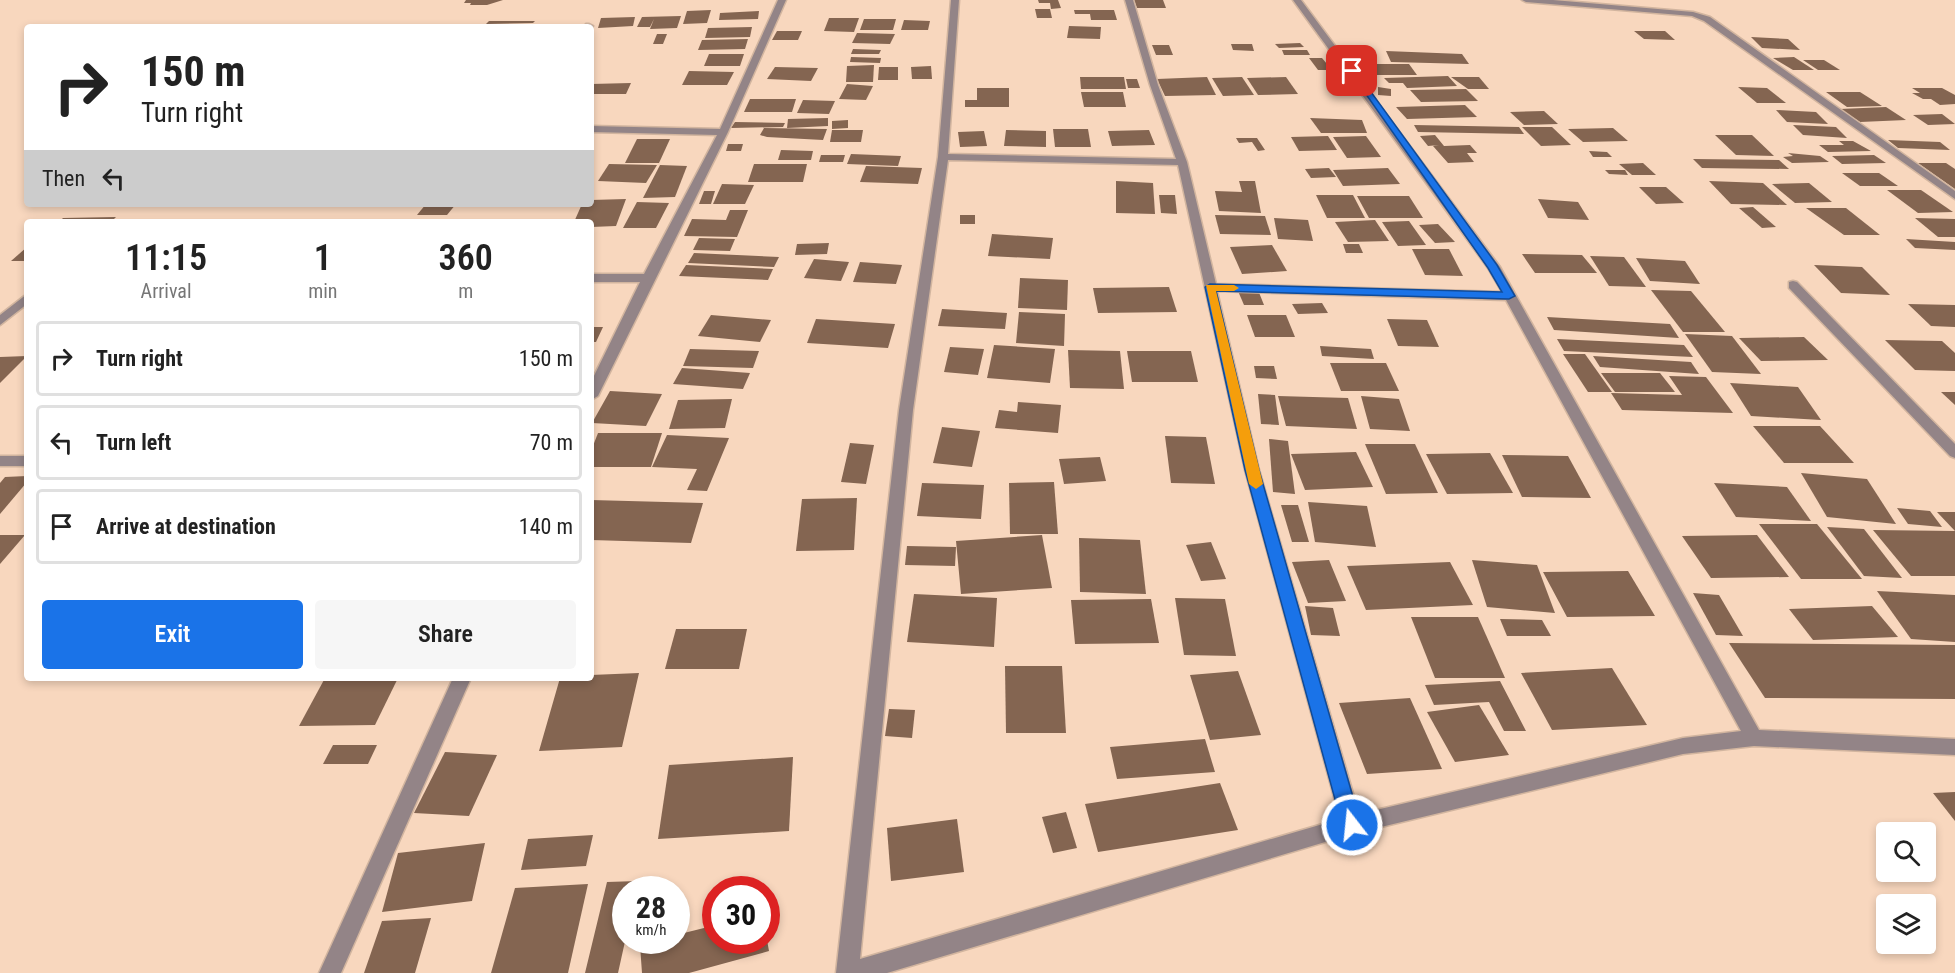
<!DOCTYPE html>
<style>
:root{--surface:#fff;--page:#f6f6f6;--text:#222;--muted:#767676;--line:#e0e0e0;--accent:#1a73e8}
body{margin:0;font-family:"Roboto Condensed",sans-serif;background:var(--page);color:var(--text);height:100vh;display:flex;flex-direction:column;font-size:22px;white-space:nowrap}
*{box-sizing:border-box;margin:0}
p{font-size:20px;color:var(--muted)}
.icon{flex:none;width:33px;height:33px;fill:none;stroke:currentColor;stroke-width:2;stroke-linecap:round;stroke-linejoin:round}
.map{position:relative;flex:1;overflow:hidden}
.side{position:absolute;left:24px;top:219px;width:570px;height:462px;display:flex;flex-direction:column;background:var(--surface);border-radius:6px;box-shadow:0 3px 9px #0003}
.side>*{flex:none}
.guide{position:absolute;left:24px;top:24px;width:570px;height:183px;border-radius:6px;box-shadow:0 3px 9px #0003;background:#fff;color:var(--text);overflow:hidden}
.controls{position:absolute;left:1876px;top:822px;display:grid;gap:12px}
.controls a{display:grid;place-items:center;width:60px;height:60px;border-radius:6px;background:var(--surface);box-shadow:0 3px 9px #0003;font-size:30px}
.speed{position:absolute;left:612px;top:876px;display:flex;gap:12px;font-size:30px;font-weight:700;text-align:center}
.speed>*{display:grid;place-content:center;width:78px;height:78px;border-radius:50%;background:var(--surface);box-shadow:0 3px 9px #0003;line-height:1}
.speed small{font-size:15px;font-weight:400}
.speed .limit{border:9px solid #d22;background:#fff;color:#111}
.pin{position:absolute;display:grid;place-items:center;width:51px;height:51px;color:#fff;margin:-26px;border-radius:12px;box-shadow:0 3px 9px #0006}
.me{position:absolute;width:66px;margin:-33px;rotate:344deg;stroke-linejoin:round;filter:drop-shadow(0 0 4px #0008)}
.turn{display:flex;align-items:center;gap:21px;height:126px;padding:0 18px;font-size:27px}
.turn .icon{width:78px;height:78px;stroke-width:2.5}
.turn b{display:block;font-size:42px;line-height:51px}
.then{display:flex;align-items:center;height:57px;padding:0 18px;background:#0003;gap:12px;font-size:22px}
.eta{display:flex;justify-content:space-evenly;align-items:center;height:102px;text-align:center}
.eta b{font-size:36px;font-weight:600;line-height:42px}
.cta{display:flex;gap:12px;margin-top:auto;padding:12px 18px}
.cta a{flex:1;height:69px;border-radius:6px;background:var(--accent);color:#fff;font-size:24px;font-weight:600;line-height:69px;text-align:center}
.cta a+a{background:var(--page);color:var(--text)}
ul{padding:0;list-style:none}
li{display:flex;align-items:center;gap:18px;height:75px;margin:0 12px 9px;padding:0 6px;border:3px solid var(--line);border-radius:6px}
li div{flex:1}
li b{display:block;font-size:22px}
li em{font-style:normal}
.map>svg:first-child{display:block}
.building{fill:#846551}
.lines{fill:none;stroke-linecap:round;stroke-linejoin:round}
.street-casing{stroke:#d2b59f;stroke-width:3}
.street{fill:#938487;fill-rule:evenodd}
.route{fill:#1a73e8;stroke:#114b97;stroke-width:1.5}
.slow{fill:#f59e0b}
</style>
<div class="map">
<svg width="1955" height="973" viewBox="0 0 1955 973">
<rect width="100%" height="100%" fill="#f8d7be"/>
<g class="building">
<path d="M466,0H503L487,5H470L471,3H464Z"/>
<path d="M1038,0H1058L1061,8L1051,9L1050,3H1039Z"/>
<path d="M1134,0H1163L1166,8H1137Z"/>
<path d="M1035,9H1050L1052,18H1037Z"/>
<path d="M711,10L707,23L683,24L687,11Z"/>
<path d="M1074,10H1114L1117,20H1091L1090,14H1075Z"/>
<path d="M759,11L758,19L719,20L720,13Z"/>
<path d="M681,16L677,28L650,29L654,19L650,27H637L642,17Z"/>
<path d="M635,17L633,26L598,28L601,18Z"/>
<path d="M829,18H859L854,32L824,31Z"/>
<path d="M864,19H896L893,30H860Z"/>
<path d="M904,20L930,21L928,30H901Z"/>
<path d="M489,21H535L533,23L486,24Z"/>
<path d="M1069,26L1101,27L1100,39L1067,38Z"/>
<path d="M752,27L750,37L705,38L708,28Z"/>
<path d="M777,31H802L798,40H772Z"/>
<path d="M1634,31H1665L1675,40L1644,39Z"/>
<path d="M857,33L895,34L890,44L852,43Z"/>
<path d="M657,34H667L663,44H653Z"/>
<path d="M1751,37L1788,39L1800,50L1762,48Z"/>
<path d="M748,39L745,49L698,50L702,40Z"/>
<path d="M1300,43L1304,47L1279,48L1275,44Z"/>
<path d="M1231,44H1252L1254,51L1233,50Z"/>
<path d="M1152,45H1169L1173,55H1156Z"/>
<path d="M853,49L881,50L879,54H851Z"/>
<path d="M1282,50H1307L1310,55H1284Z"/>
<path d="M1343,50H1371L1375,56L1346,55Z"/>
<path d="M1386,51L1462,54L1469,64L1391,62Z"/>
<path d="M709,54H744L740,66H704Z"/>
<path d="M851,57L881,58L880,63L850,62Z"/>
<path d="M1794,57L1814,70H1793L1773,58Z"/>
<path d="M1309,58H1322L1332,70H1318Z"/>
<path d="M1803,60H1824L1840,70H1818Z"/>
<path d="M1358,64H1409L1417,75H1365Z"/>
<path d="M874,65L873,82H846L847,66Z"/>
<path d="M931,66L932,79H912L911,67Z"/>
<path d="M775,67L818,68L811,81L767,79Z"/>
<path d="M879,67H898V80H878Z"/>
<path d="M689,71L734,72L727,85H682Z"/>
<path d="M1448,76L1457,86L1407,88L1403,83H1389L1384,78Z"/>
<path d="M1080,77H1124L1126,89H1081Z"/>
<path d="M1207,77L1216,95L1165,96L1157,79Z"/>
<path d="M1242,77L1254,95L1223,96L1212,78Z"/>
<path d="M1286,77L1298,94L1258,95L1247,78Z"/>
<path d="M1451,77H1479L1489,89H1468Z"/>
<path d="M1126,79H1137L1140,88H1128Z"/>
<path d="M631,83L626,94H591V84Z"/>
<path d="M847,84L873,86L866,100L839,99Z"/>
<path d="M1378,87L1391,89V96L1378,95Z"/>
<path d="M1738,87L1767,88L1786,103H1757Z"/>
<path d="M977,88H1009V107H965V100H977Z"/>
<path d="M1912,88H1942L1955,95V104L1940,105L1931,99H1923L1912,93H1920Z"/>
<path d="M1466,89L1478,101L1421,102L1410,90Z"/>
<path d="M1081,92H1123L1126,107H1084Z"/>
<path d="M1826,92H1860L1882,106L1847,107Z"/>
<path d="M750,99H796L792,112H744Z"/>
<path d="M803,100L835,101L829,114L797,113Z"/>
<path d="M1465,105L1477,117L1407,119L1396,107Z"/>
<path d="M1886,107L1906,120L1860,122L1840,109Z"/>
<path d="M1776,110L1816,112L1828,124L1787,122Z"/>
<path d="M1544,111L1558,124L1524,125L1510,112Z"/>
<path d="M1942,114L1955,124L1928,125L1913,115Z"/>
<path d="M828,118V126L787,128L788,119Z"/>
<path d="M1310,118L1362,120L1367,133H1321Z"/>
<path d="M848,120V128L832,129V121Z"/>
<path d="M735,122L785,123L783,127L731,128Z"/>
<path d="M1414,125L1519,127L1524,134L1418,132Z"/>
<path d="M1793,125L1836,127L1847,138L1803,135Z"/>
<path d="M1522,127H1552L1571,145L1541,146Z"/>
<path d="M764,128L827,129L823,140L767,137L760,135Z"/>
<path d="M1613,128L1628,141L1583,142L1568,129Z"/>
<path d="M1053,129H1088L1091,147H1055Z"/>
<path d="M832,130H863L861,142H830Z"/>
<path d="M1006,130L1046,131V147L1004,146Z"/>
<path d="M1149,130L1155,145L1112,146L1108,131Z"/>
<path d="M984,131L987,146L960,147L958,132Z"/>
<path d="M1435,135L1444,146L1470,145L1477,153H1467L1474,162L1448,163L1433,146L1439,145L1428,146L1420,136Z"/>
<path d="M1715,135H1752L1774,156L1736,155Z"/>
<path d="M1328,136L1337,150L1299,151L1291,137Z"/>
<path d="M1366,136L1381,157L1347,158L1333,137Z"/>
<path d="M1236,138H1257L1265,150L1258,151L1252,142L1239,143Z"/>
<path d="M637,139H670L659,163H625Z"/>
<path d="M1888,140L1940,142L1950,150L1898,148Z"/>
<path d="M1839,141H1853L1871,151L1828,152L1819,145H1844Z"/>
<path d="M728,144H743L741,151H726Z"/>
<path d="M781,150L813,151L811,160H778Z"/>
<path d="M1589,151L1607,152L1612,157H1593Z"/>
<path d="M1788,153L1820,156L1829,162L1792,163L1783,157L1793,156Z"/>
<path d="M851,154L901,156L898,166L847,164Z"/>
<path d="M821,155H845L843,162H819Z"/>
<path d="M1874,155L1886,163L1842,164L1832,156Z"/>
<path d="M1693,159L1779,160L1789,169L1702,168Z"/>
<path d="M1643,163L1656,175H1632L1619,164Z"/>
<path d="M1918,163H1946L1955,169V189Z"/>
<path d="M609,164L657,165L646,183L598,181Z"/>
<path d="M754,164H807L803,182H748Z"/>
<path d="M660,165L687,166L675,197L643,198Z"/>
<path d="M866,166L922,168L918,184L860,182Z"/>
<path d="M1329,168L1336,177L1311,178L1305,169Z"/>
<path d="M1388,168L1400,184L1343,186L1333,170Z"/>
<path d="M1605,170H1625L1628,175L1609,174Z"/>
<path d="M1842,173H1879L1898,186H1860Z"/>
<path d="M1116,181L1153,183L1155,214L1116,213Z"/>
<path d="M1239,181H1255L1261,213L1219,211L1215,191L1242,192Z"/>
<path d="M1709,181L1763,183L1787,205L1731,204Z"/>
<path d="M1809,183L1832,202L1795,203L1772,184Z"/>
<path d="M722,184L754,185L745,204H713Z"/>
<path d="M1639,187H1666L1684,203L1656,204Z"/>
<path d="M1887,190H1921L1953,212L1918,213Z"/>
<path d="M704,191H715L711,204H699Z"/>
<path d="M1159,195H1175L1177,214L1161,213Z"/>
<path d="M1316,195H1353L1365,218H1327Z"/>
<path d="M1357,196H1409L1423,218H1369Z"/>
<path d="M626,199L616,226L591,227V222H574L582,204H591V200Z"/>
<path d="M1538,199L1578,202L1589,220L1548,218Z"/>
<path d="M637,202L669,203L656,228H623Z"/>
<path d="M426,204H456L447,215H417Z"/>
<path d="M1753,207L1776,227L1762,228L1739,208Z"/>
<path d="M1806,208H1846L1880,235H1844Z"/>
<path d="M730,210H748L737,237L684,236L692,219L726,220Z"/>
<rect x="960" y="215" width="15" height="9"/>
<path d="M1215,215L1265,216L1271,235L1220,234Z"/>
<path d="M116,217L111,222H59L63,218Z"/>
<path d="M1274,218L1308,220L1313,241L1278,239Z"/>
<path d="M1915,218L1955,219V237H1938Z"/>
<path d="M1375,220L1389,241L1348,242L1335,222Z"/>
<path d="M1409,221L1426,245L1398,246L1382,222Z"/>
<path d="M1438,224L1455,242L1435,243L1419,225Z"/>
<path d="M992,234L1053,238L1050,259L988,256Z"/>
<path d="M699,238L735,239L730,251L693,250Z"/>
<path d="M1906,239L1955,242V250L1915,248Z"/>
<path d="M829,243L827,254L795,255L797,244Z"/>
<path d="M1343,244H1359L1363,253H1346Z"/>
<path d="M1272,245L1287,271L1242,274L1230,247Z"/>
<path d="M27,247V261H11Z"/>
<path d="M1412,249H1449L1463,276L1425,275Z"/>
<path d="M694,253L779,257L774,267L688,263Z"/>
<path d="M1522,254L1582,255L1597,273H1535Z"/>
<path d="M1590,256L1624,257L1646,287L1609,286Z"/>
<path d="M1636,258L1685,261L1700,284L1650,281Z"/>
<path d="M814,259L849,262L841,281L804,278Z"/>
<path d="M860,262L902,265L896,284L853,282Z"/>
<path d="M686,265L773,269L768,280L679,276Z"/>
<path d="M1814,265L1862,267L1890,295L1841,293Z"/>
<path d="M1020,278L1068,280L1067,310L1018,308Z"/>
<path d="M1169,287L1177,312L1098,313L1093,288Z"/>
<path d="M1258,290L1264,305H1244L1238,291Z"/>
<path d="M1651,290L1691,291L1725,332H1683Z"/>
<path d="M1322,303L1328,313L1298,314L1292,304Z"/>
<path d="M1908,304L1955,305V327L1931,326Z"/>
<path d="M942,309L1007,313L1005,329L938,326Z"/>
<path d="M1019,312L1065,314L1064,346L1016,343Z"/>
<path d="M711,315L771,320L760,342L698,336Z"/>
<path d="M1247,315H1286L1295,337H1255Z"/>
<path d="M1547,317L1670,324L1679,338L1554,330Z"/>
<path d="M816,319L895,324L888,348L807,343Z"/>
<path d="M1387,319L1427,320L1439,347L1398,346Z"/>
<path d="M591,327H603L596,342H591Z"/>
<path d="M1685,334L1732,336L1761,374L1712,372Z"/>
<path d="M1804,337L1828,360L1761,361L1739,338Z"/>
<path d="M1557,339L1684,345L1693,357L1564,351Z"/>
<path d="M1885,340L1942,341L1955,353V371L1915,370Z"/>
<path d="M994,345L1055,349L1050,383L987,378Z"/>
<path d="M1320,346L1371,349L1374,359L1322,356Z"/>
<path d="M950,347L984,349L978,375L944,372Z"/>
<path d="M690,349L759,351L753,368L683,366Z"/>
<path d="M1068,350L1120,351L1124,389L1070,388Z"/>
<path d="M1127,351H1191L1198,382H1132Z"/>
<path d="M1563,354H1585L1612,392H1588Z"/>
<path d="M27,356L0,383V357Z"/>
<path d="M1593,356L1691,362L1699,374L1600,367Z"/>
<path d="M1330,363H1386L1399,391H1341Z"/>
<path d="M1254,366H1274L1277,379L1256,378Z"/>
<path d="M682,368L750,373L743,389L673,384Z"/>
<path d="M1601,373H1660L1675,392H1615Z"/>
<path d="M1669,376L1706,377L1733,413L1622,410L1611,393L1682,395Z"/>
<path d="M1730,383L1798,387L1821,420L1751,416Z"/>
<path d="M610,391L662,394L646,426L592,423Z"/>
<path d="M1941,392H1955V405Z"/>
<path d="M1258,394L1275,395L1279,425L1261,424Z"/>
<path d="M1278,396L1348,398L1357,429L1286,426Z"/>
<path d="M1361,396L1399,399L1410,431L1370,429Z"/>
<path d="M732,399L725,428L669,429L678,400Z"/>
<path d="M1018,402L1061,405L1058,433L995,428L999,410L1017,412Z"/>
<path d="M1753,426H1820L1854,463H1784Z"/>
<path d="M942,427L980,431L972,467L933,463Z"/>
<path d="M598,433H662L651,467H591V451Z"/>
<path d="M667,435L729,438L707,491L687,490L697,469L652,467Z"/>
<path d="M1165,436L1206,437L1215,484L1171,483Z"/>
<path d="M1269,439L1288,441L1295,494L1273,492Z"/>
<path d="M850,443L874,445L866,484L841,482Z"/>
<path d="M1365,444H1415L1438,493L1386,494Z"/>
<path d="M1356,452L1373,487L1305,490L1291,454Z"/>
<path d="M1490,453L1513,493L1447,494L1426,454Z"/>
<path d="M1502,455L1568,456L1591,498L1522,497Z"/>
<path d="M1100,457L1106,481L1064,484L1059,459Z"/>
<path d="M1801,473L1867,479L1896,524L1827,517Z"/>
<path d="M27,476V482L0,514V483L5,477Z"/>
<path d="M1054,482L1058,534H1010L1009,483Z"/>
<path d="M922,483L984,485L981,519L917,516Z"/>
<path d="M1714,483L1787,487L1811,521L1736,517Z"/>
<path d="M857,498L854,550L796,551L802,499Z"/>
<path d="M591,500L703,503L691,543L591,540Z"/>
<path d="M1308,502L1367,506L1376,547L1315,542Z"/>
<path d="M1281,505H1298L1309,542H1292Z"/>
<path d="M1897,508L1930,511L1942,527L1908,524Z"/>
<path d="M1937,512H1955V531Z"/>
<path d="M1759,524H1817L1862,579H1801Z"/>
<path d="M1827,527L1864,529L1902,578L1864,576Z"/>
<path d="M1873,530L1955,531V576H1911Z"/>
<path d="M0,535H25L0,564Z"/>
<path d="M1042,535L1052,588L961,594L956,541Z"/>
<path d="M1757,535L1789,577L1711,578L1682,536Z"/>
<path d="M1079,538L1140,540L1146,594L1080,592Z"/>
<path d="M1211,542L1226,579L1201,581L1186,545Z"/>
<path d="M907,546L956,547L955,566L905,565Z"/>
<path d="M1329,560L1346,601L1308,603L1292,562Z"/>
<path d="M1472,560L1537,565L1555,613L1487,607Z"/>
<path d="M1450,562L1473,605L1366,610L1347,566Z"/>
<path d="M1628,571L1655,616L1567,617L1543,572Z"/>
<path d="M1877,591L1955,595V642L1911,639Z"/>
<path d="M1693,593L1719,595L1743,636L1716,635Z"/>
<path d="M914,594L997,598L994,647L907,642Z"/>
<path d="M1175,598L1225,599L1236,656L1184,655Z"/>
<path d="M1151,599L1159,643L1075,644L1071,600Z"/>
<path d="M1305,606L1333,608L1340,636L1311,635Z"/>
<path d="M1872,606L1898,637L1813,640L1789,609Z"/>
<path d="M1411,617H1478L1505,678H1435Z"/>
<path d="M1500,619L1542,620L1551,636H1507Z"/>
<path d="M676,629H747L739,669H665Z"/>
<path d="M1729,643L1955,645V699L1765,698Z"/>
<path d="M1005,666H1062L1066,733H1006Z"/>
<path d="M1612,668L1647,725L1552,730L1521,673Z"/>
<path d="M1238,671L1261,735L1210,740L1190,675Z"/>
<path d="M639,673L622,747L539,751L560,678H591V675Z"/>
<path d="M325,678H398L375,725L299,726Z"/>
<path d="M1500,681L1526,731H1504L1489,702L1434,705L1425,685Z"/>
<path d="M1410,698L1442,769L1367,774L1339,703Z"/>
<path d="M1479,705L1509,755L1455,762L1427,712Z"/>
<path d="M889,709L915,710L912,738L885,736Z"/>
<path d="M1205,739L1215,772L1117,779L1110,747Z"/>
<path d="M333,745H377L368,764H323Z"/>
<path d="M445,752L497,755L469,816L414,813Z"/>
<path d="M793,757L789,831L658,839L669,765Z"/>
<path d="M1220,783L1238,830L1098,852L1085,804Z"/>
<path d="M1955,792V821L1933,793Z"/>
<path d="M1066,812L1077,848L1053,853L1042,817Z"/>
<path d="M957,819L964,872L891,881L887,828Z"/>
<path d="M593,835L586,866L521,870L528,839Z"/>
<path d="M485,843L472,901L382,912L398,853Z"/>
<path d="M638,881L636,890H626V937L618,973H585L607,882Z"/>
<path d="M588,884L568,973H491L515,888Z"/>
<path d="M431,918L415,973H364L382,921Z"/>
<path d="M716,925V940H767L769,951L689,973H642L640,945L657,940H676V935Z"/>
</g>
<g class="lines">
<defs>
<g id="street">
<path d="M778,0H786L728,132L598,396L591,400V382L640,282H591V274H644L717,135L591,132V126L720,129Z"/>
<path d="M951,0H959L948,154L1176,159L1150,85L1125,0H1133L1158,85L1187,162L1216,284L1502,292L1488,268L1293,0H1301L1500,267L1759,730L1955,739V755L1754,746L1683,754L1352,834L887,973H836L899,410L938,157ZM948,160L1178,165L1245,470L1340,819L860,959L913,410ZM1217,291L1506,300L1741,731L1683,738L1359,814L1259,470Z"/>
<path d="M1522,0H1553L1693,12L1710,17L1955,191V199L1704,21L1692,16L1526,2Z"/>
<path d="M586,24H589L593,26L591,29L584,27Z"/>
<path d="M1793,281L1797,282L1955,444V458L1950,456L1789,288V282Z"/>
<path d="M27,294V304L0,325V315Z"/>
<rect x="0" y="456" width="27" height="10"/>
<path d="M453,678H471L341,973H319Z"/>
</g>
</defs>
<use href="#street" class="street-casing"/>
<use href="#street" class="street"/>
</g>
<path class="route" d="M1349,70H1355L1497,265L1515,296L1509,299L1216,291L1259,470L1361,825L1358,831L1352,833L1345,831L1342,825L1245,470L1205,287L1210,284L1502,292L1488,268Z"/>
<path class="slow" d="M1206,285H1234L1239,288L1234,291H1216L1263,484L1256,489L1249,484Z"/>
</svg>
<div class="controls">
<a><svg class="icon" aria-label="search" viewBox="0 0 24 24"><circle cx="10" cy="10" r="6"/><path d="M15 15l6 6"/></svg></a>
<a><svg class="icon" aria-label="layers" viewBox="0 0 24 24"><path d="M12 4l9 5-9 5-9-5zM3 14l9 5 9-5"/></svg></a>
</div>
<div class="speed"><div>28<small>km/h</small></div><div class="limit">30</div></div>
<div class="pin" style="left:1352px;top:71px;background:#d93025"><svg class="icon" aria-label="arrive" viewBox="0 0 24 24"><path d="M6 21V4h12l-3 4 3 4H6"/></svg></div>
<svg class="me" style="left:1352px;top:825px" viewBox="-20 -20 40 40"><circle r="17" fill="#1a73e8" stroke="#fff" stroke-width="3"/><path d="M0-11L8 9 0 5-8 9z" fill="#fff"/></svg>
<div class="guide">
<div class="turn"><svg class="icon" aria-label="right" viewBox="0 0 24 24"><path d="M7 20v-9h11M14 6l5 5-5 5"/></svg><div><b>150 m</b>Turn right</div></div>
<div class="then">Then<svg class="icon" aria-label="left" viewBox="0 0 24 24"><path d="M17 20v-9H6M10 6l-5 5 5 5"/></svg></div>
</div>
<section class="side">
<div class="eta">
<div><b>11:15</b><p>Arrival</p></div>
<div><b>1</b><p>min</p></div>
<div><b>360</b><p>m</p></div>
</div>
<ul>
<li><svg class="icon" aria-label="right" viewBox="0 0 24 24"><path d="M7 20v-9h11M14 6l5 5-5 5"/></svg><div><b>Turn right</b></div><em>150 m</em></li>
<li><svg class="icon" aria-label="left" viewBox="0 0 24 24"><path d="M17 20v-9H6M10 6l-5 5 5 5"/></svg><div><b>Turn left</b></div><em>70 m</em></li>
<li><svg class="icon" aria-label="arrive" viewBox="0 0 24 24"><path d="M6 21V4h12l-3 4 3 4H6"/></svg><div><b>Arrive at destination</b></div><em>140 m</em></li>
</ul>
<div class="cta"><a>Exit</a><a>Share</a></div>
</section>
</div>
